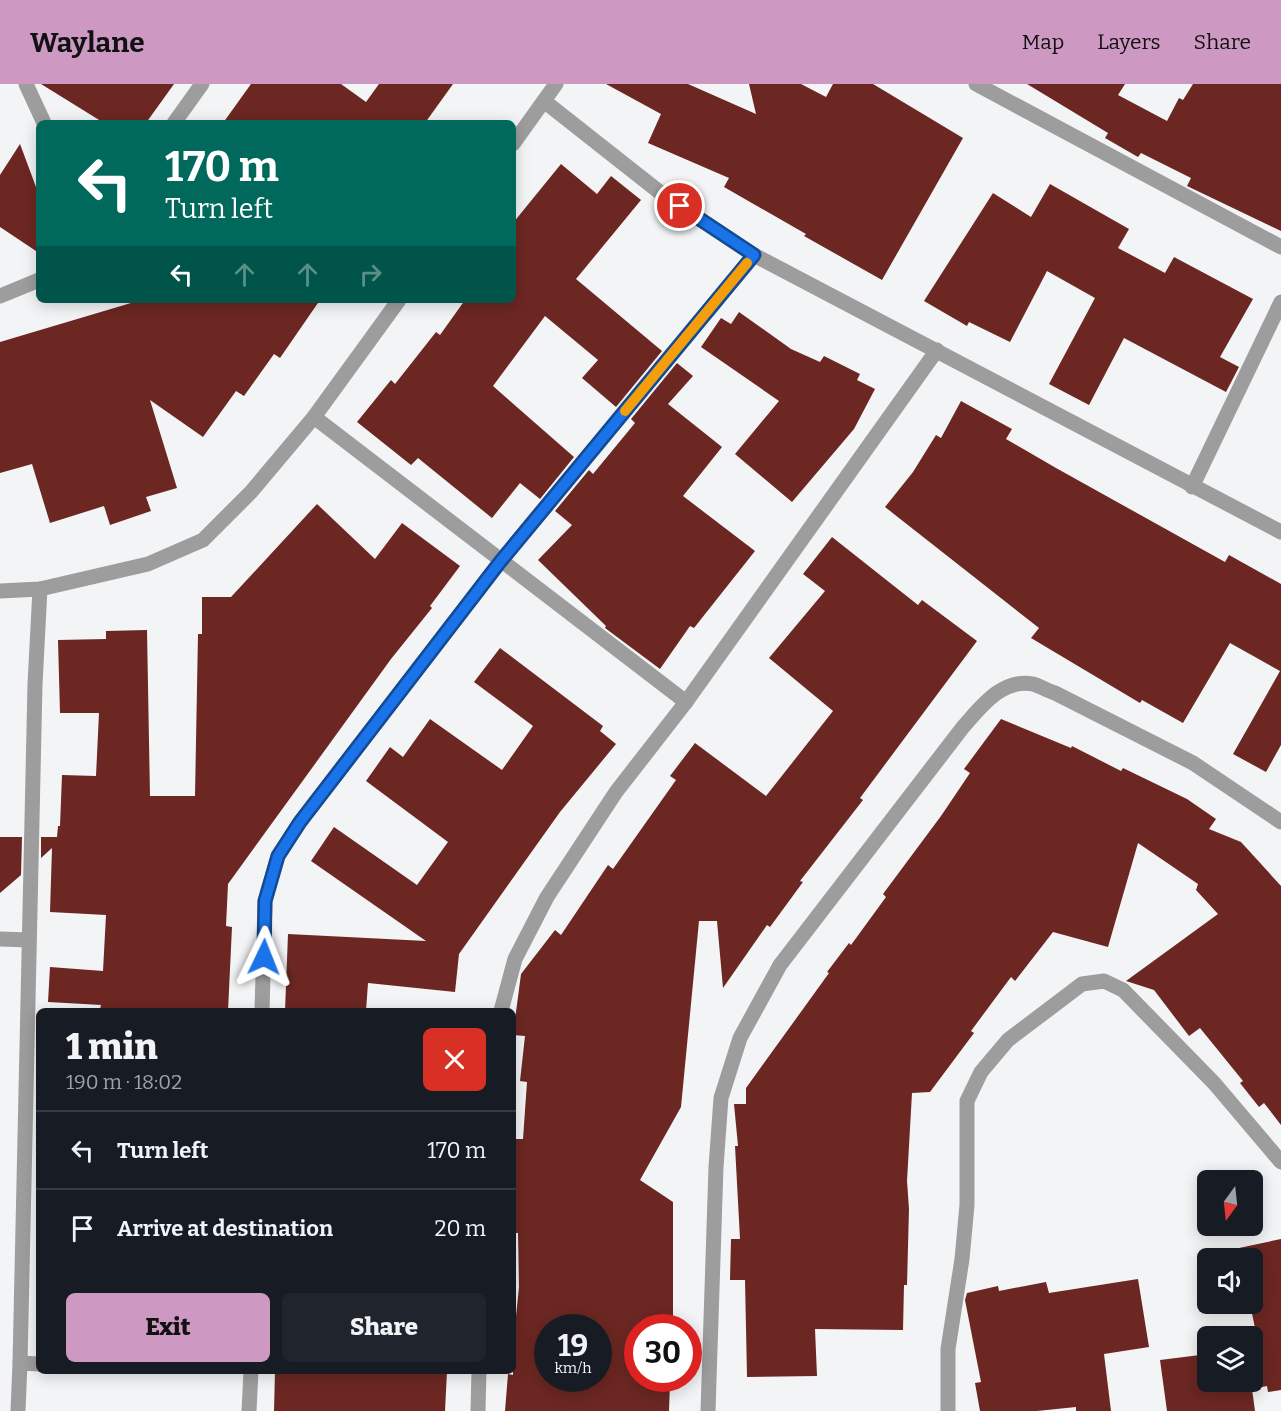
<!DOCTYPE html>
<meta charset="utf-8">
<style>
:root{--surface:#171b24;--page:#20242c;--text:#f1f3f6;--muted:#9ea1a6;--line:#363941;--accent:#cd98c2}
body{margin:0;font-family:Bitter,serif;background:var(--page);color:var(--text);height:100vh;display:flex;flex-direction:column;font-size:22px;white-space:nowrap}
*{box-sizing:border-box;margin:0}
p{font-size:20px;color:var(--muted)}
.icon{flex:none;width:33px;height:33px;fill:none;stroke:currentColor;stroke-width:2;stroke-linecap:round;stroke-linejoin:round}
.map{position:relative;flex:1;overflow:hidden}
.details{position:absolute;left:36px;top:924px;width:480px;height:366px;display:flex;flex-direction:column;background:var(--surface);border-radius:9px;box-shadow:0 3px 15px #0003}
.details>*{flex:none}
.guide{position:absolute;left:36px;top:36px;width:480px;height:183px;border-radius:9px;box-shadow:0 3px 15px #0003;background:#00695c;color:#fff;overflow:hidden}
.needle{width:39px;rotate:195deg}
.fabs{position:absolute;left:1197px;top:1086px;display:grid;gap:12px}
.fabs a{display:grid;place-items:center;width:66px;height:66px;border-radius:9px;background:var(--surface);box-shadow:0 3px 15px #0003;font-size:30px}
.speed{position:absolute;left:534px;top:1230px;display:flex;gap:12px;font-size:30px;font-weight:700;text-align:center}
.speed>*{display:grid;place-content:center;width:78px;height:78px;border-radius:50%;background:var(--surface);box-shadow:0 3px 15px #0003;line-height:1}
.speed small{font-size:15px;font-weight:400}
.speed .limit{border:9px solid #d22;background:#fff;color:#111}
.pin{position:absolute;display:grid;place-items:center;width:51px;height:51px;color:#fff;margin:-26px;border:3px solid #fff;border-radius:50%;box-shadow:0 2px 6px #0007}
.me{position:absolute;width:66px;margin:-33px;rotate:2deg;stroke-linejoin:round;filter:drop-shadow(0 0 4px #0008)}
.turn{display:flex;align-items:center;gap:21px;height:126px;padding:0 30px;font-size:27px}
.turn .icon{width:78px;height:78px;stroke-width:2.5}
.turn b{display:block;font-size:42px;line-height:51px}
.lanes{display:flex;align-items:center;height:57px;padding:0 30px;background:#0003;justify-content:center;gap:30px;direction:ltr}
.lanes .off{opacity:.35}
.round{display:grid;place-items:center;flex:none;width:63px;height:63px;border-radius:9px;background:var(--page)}
.headline{display:flex;align-items:center;justify-content:space-between;height:102px;padding:0 30px}
h1{font-size:36px;font-weight:800;line-height:45px}
.cta{display:flex;gap:12px;margin-top:auto;padding:12px 30px}
.cta a{flex:1;height:69px;border-radius:9px;background:var(--accent);color:#111;font-size:24px;font-weight:800;line-height:69px;text-align:center}
.cta a+a{background:var(--page);color:var(--text)}
ul{padding:0;list-style:none}
li{display:flex;align-items:center;gap:18px;height:78px;padding:0 30px;border-top:2px solid var(--line)}
li div{flex:1}
li b{display:block;font-size:22px}
li em{font-style:normal}
header{display:flex;align-items:center;gap:36px;box-sizing:border-box;height:84px;padding:0 30px;background:var(--accent);color:#111}
header strong{font-size:28px}
nav{display:flex;gap:33px;margin-inline-start:auto;font-size:21px}
.map>svg:first-child{display:block}
.building{fill:#6c2722;fill-rule:evenodd}
.lines{fill:none;stroke-linecap:round;stroke-linejoin:round}
.street{stroke:#9e9d9d;stroke-width:15}
.route-casing{stroke:#114b97;stroke-width:15}
.route{stroke:#1a73e8;stroke-width:10}
.slow{stroke:#f59e0b;stroke-width:10}
</style>
<header>
<strong>Waylane</strong>
<nav><a>Map</a><a>Layers</a><a>Share</a></nav>
</header>
<div class="map">
<svg width="1281" height="1327" viewBox="0 0 1281 1327">
<rect width="100%" height="100%" fill="#f3f4f6"/>
<g class="building">
<path d="M41,0H174L146,39H104Z"/>
<path d="M251,0H341L366,18L379,0H453L425,39H223Z"/>
<path d="M606,0H688L756,30L749,0H801L826,13L833,0H873L963,54L882,196L804,152L806,150L724,103L729,94L648,59L661,30Z"/>
<path d="M1027,0H1125L1118,11L1167,37L1179,14L1183,16L1193,0H1281V147L1187,102L1191,94L1141,69L1138,73L1105,54L1108,49Z"/>
<path d="M20,60L39,111V169L0,143V91Z"/>
<path d="M561,80L597,110L611,92L641,116L576,195L662,267L616,323L582,294L598,276L545,232L493,302L574,373L540,415L520,399L492,434L418,374L411,381L357,338L391,296L395,300L436,248L440,251L465,216H513V139Z"/>
<path d="M1050,100L1129,145L1118,164L1165,189L1174,173L1253,215L1220,273L1239,283L1226,308L1124,254L1089,321L1049,300L1095,214L1047,187L1010,258L969,238L967,242L924,217L993,109L1031,133Z"/>
<path d="M141,216H320L280,274L274,270L244,312L236,307L203,353L150,316L177,404L146,413L151,427L110,441L104,422L50,439L32,380L0,389V258Z"/>
<path d="M739,228L791,265L820,278L824,272L860,290L857,296L875,305L854,345L792,418L735,370L779,317L701,263L721,234L731,240Z"/>
<path d="M677,279L693,292L668,320L722,363L683,412L755,467L694,544L690,542L660,585L605,544L606,542L538,476L572,441L555,427L589,386L593,390L635,339L631,335Z"/>
<path d="M961,317L1012,345L1006,355L1056,384L1225,478L1229,471L1281,500V661L1266,688L1233,670L1280,587L1230,559L1183,639L1142,616L1140,619L1031,554L1039,544L885,423L913,388L936,351L941,354Z"/>
<path d="M317,420L375,475L402,439L460,482L430,522L432,524L391,575L228,800L226,842L232,843L228,927H132L100,925L101,921L48,918L50,883L103,887L106,831L50,828L52,764L41,774V753H57L58,742H60L62,691L96,692L99,629H60L58,556L106,555V547L147,546L150,712H195L198,550H202V513H231Z"/>
<path d="M832,453L918,521L922,516L977,557L860,714L863,716L800,797L803,798L770,843L767,841L723,904L717,837H699L681,1023L640,1096L673,1118V1242H638V1298L670,1299L669,1327H505L508,1290L513,1291V1242H515L519,1203L518,1149H515V1099H513L515,1055H523L527,998L520,997L525,952L513,951L521,890L555,846L561,851L608,781L613,785L676,696L670,692L695,659L766,712L833,627L769,574L825,507L803,490ZM548,1244H598V1294H548Z"/>
<path d="M500,564L603,642L600,647L616,660L560,728L459,870L455,908L368,899L366,927H285L288,850L426,857L311,777L334,743L417,801L448,758L366,697L390,663L403,673L430,635L502,686L533,642L474,598Z"/>
<path d="M1001,635L1071,664L1072,662L1121,687L1123,684L1187,715L1216,735L1209,745L1241,758L1281,802V1041L1264,1019L1259,1023L1240,999L1243,997L1200,944L1189,952L1154,906L1126,897L1218,830L1196,806L1198,800L1138,759L1108,863L1053,848L1015,897L1011,893L971,947L974,949L930,1008L912,1009L907,1097L909,1125L907,1201H904L903,1246L815,1245L817,1292L747,1293L745,1196H730L731,1155H740L735,1062H738L734,1020H746V1004L829,889L827,888L849,859L851,861L886,813L883,810L941,732L970,689L964,685Z"/>
<path d="M0,753H22L21,791L0,809Z"/>
<path d="M1281,1155V1306L1268,1308L1267,1302L1252,1305L1255,1327H1167L1160,1276L1208,1270V1298H1252V1264L1259,1263L1250,1220H1252V1174H1241L1239,1164Z"/>
<path d="M1138,1195L1149,1263L1104,1270L1111,1327H1076V1323L1037,1327H980L975,1299L981,1298L965,1216L967,1209L998,1202L999,1207L1046,1198L1049,1209Z"/>
<path d="M275,1287H447L445,1327H274Z"/>
</g>
<g class="lines">
<g class="street">
<path d="M26,0L44,39"/>
<path d="M976,0L1281,163"/>
<path d="M544,17L662,110L754,171L1281,448"/>
<path d="M174,39L202,0"/>
<path d="M513,60L556,0"/>
<path d="M0,212L39,196"/>
<path d="M314,333L686,618"/>
<path d="M1192,403L1281,218"/>
<path d="M0,507L40,505L148,480L203,456L251,408L314,333L399,216"/>
<path d="M0,855L29,856"/>
<path d="M262,927L265,817L278,772L300,738L500,478L754,171"/>
<path d="M501,927L515,875L547,813L616,708L686,618L937,266"/>
<path d="M20,1279L39,1280"/>
<path d="M18,1327L20,1279L35,600L40,505"/>
<path d="M249,1327L251,1287"/>
<path d="M478,1327L479,1287"/>
<path d="M708,1327L716,1083L721,1014L740,954L780,881L963,643C981,623 1002,594 1033,600C1040,602 1048,607 1055,609L1193,679L1281,738"/>
<path d="M948,1327V1265L962,1175L967,1121V1017L981,988L1008,956L1082,900L1104,897L1123,906L1214,999L1281,1078"/>
</g>
</g>
<g class="lines">
<defs>
<path id="route" d="M264,873L265,817L278,772L300,738L500,478L754,171L680,122"/>
</defs>
<use href="#route" class="route-casing"/>
<use href="#route" class="route"/>
<path class="slow" d="M625,327L747,179"/>
</g>
</svg>
<div class="fabs">
<a><svg class="needle" viewBox="-14 -14 28 28"><path d="M0-13l5 13h-10z" fill="#e53935"/><path d="M0 13l5-13h-10z" fill="#9ea1a6"/></svg></a>
<a><svg class="icon" aria-label="sound" viewBox="0 0 24 24"><path d="M4 9h4l5-4v14l-5-4H4zM17 9q2 3 0 6"/></svg></a>
<a><svg class="icon" aria-label="layers" viewBox="0 0 24 24"><path d="M12 4l9 5-9 5-9-5zM3 14l9 5 9-5"/></svg></a>
</div>
<div class="speed"><div>19<small>km/h</small></div><div class="limit">30</div></div>
<div class="pin" style="left:680px;top:122px;background:#d93025"><svg class="icon" aria-label="arrive" viewBox="0 0 24 24"><path d="M6 21V4h12l-3 4 3 4H6"/></svg></div>
<svg class="me" style="left:264px;top:873px" viewBox="-20 -20 40 40"><path d="M0-17L14 15 0 8-14 15z" fill="#1a73e8" stroke="#fff" stroke-width="4"/></svg>
<div class="guide">
<div class="turn"><svg class="icon" aria-label="left" viewBox="0 0 24 24"><path d="M17 20v-9H6M10 6l-5 5 5 5"/></svg><div><b>170 m</b>Turn left</div></div>
<div class="lanes"><svg class="icon" aria-label="left" viewBox="0 0 24 24"><path d="M17 20v-9H6M10 6l-5 5 5 5"/></svg><svg class="icon off" aria-label="ahead" viewBox="0 0 24 24"><path d="M12 20V5M6 11l6-6 6 6"/></svg><svg class="icon off" aria-label="ahead" viewBox="0 0 24 24"><path d="M12 20V5M6 11l6-6 6 6"/></svg><svg class="icon off" aria-label="right" viewBox="0 0 24 24"><path d="M7 20v-9h11M14 6l5 5-5 5"/></svg></div>
</div>
<section class="details">
<div class="headline"><div><h1>1 min</h1><p>190 m · 18:02</p></div><a class="round" style="background:#d93025;color:#fff"><svg class="icon" aria-label="close" viewBox="0 0 24 24"><path d="M6 6l12 12M18 6L6 18"/></svg></a></div>
<ul>
<li><svg class="icon" aria-label="left" viewBox="0 0 24 24"><path d="M17 20v-9H6M10 6l-5 5 5 5"/></svg><div><b>Turn left</b></div><em>170 m</em></li>
<li><svg class="icon" aria-label="arrive" viewBox="0 0 24 24"><path d="M6 21V4h12l-3 4 3 4H6"/></svg><div><b>Arrive at destination</b></div><em>20 m</em></li>
</ul>
<div class="cta"><a>Exit</a><a>Share</a></div>
</section>
</div>
